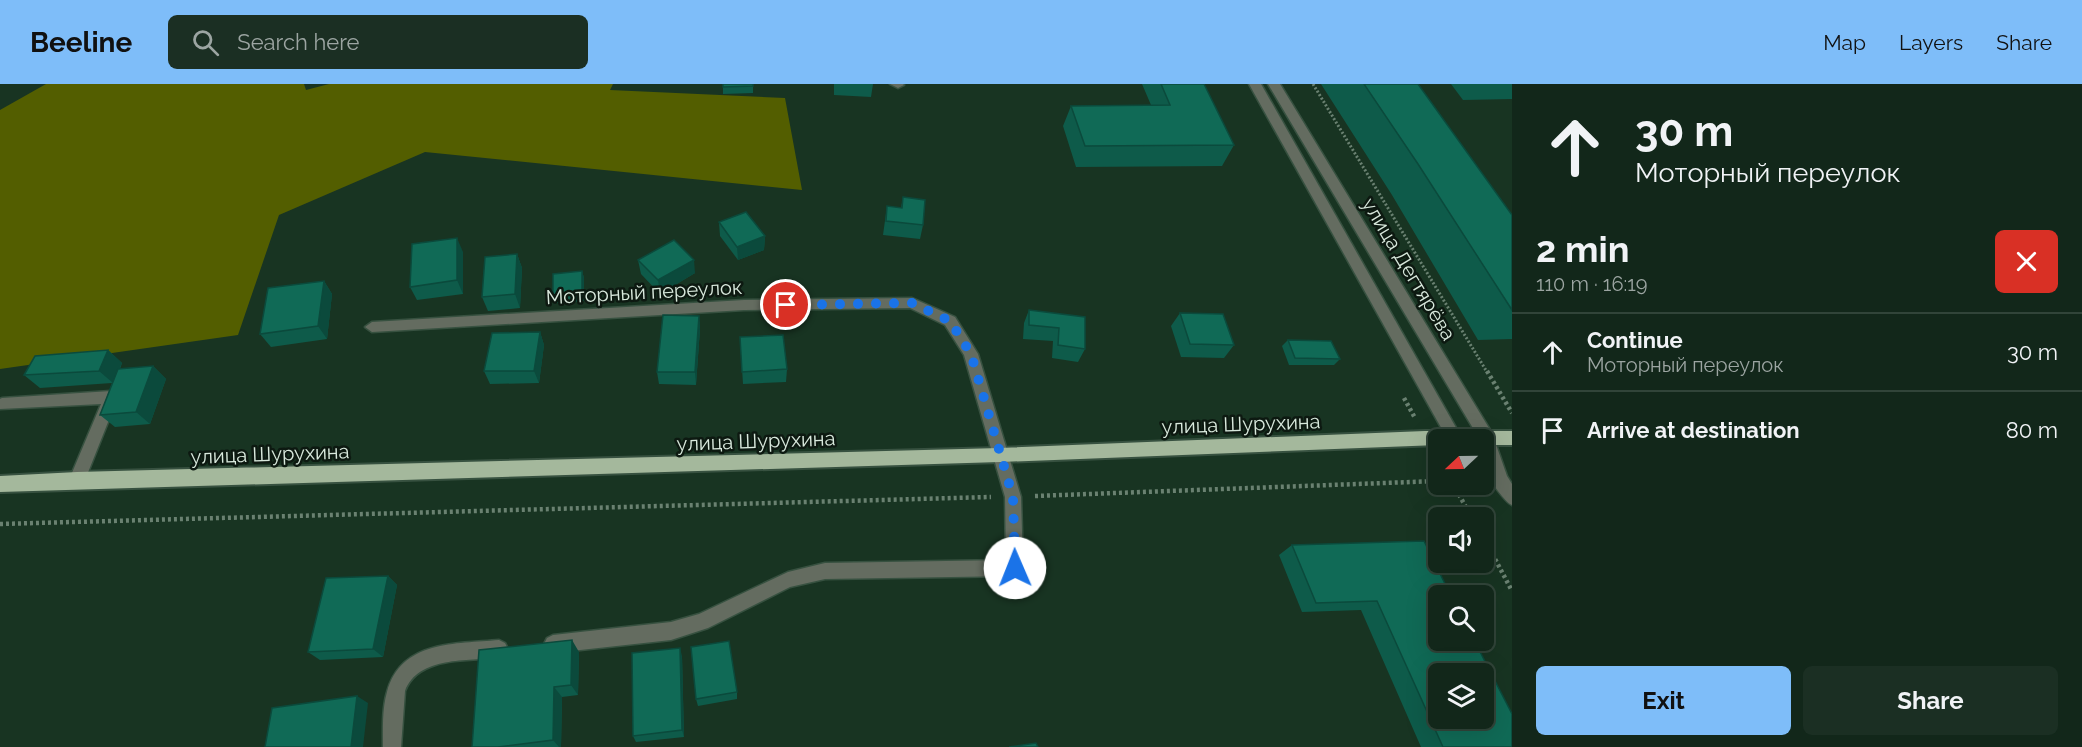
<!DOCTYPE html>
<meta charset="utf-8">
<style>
:root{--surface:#12271a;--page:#1b2f23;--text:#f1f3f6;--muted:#9ca5a2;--line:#314439;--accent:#7ebdf9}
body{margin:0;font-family:Raleway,sans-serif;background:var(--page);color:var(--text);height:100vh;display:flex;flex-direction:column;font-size:22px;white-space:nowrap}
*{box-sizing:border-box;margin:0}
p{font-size:20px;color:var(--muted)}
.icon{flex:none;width:33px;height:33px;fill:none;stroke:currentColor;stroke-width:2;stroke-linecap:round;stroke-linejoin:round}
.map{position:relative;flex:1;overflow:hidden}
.panel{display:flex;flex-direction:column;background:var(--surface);width:570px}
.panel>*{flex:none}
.top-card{background:#12271a;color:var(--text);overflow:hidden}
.needle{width:39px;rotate:248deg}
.fabs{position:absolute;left:1428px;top:345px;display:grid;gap:12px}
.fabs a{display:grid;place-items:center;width:66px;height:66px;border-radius:9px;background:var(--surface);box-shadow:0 6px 24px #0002,0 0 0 2px var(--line);font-size:30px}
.pin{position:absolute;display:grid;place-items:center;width:51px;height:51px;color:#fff;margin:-26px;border:3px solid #fff;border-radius:50%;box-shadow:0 2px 6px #0007}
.me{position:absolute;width:66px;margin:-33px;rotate:359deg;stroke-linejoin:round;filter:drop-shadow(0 0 4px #0008)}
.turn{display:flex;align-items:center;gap:21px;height:126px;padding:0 24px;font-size:27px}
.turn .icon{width:78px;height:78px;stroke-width:2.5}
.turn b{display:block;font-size:42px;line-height:51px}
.round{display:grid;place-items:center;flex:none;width:63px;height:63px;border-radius:9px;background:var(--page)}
.headline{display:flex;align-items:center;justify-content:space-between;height:102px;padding:0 24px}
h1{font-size:36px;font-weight:700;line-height:45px}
.button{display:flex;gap:12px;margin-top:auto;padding:12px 24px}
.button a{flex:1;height:69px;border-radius:9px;background:var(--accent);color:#111;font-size:24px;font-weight:700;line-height:69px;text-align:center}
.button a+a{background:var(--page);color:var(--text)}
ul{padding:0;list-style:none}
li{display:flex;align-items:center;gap:18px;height:78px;padding:0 24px;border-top:2px solid var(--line)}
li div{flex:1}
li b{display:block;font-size:22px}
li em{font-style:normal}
header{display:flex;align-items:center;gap:36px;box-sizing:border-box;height:84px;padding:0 30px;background:var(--accent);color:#111}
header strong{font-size:28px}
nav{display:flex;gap:33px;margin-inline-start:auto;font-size:21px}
.search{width:420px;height:54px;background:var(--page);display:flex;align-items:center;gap:15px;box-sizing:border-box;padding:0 21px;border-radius:9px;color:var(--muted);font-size:22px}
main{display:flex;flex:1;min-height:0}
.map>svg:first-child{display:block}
.forest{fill:#535e00}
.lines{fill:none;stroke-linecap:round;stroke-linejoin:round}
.service-casing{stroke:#375140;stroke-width:3}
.minor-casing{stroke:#375140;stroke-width:3}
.tertiary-casing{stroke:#375140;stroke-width:3}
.trunk-casing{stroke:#375140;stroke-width:4}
.path-far1{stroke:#6a8171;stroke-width:3;stroke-dasharray:2 2;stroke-linecap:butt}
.path{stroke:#6a8171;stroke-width:4.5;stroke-dasharray:3 3;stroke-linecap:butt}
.service{fill:#646c60;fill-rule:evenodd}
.minor{fill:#646c60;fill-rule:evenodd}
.tertiary{fill:#646c60;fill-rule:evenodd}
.trunk{fill:#a4b89c;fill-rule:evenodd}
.wall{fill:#0e5b4a}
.shaded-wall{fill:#0b4a3c}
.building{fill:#106a56;stroke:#0b4a3c;stroke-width:1.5;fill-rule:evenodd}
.route{stroke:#1a73e8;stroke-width:10;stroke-dasharray:0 18}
.labels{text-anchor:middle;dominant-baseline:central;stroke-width:5;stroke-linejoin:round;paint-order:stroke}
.street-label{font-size:20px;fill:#d9e9dd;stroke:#0d1911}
</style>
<header>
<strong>Beeline</strong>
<div class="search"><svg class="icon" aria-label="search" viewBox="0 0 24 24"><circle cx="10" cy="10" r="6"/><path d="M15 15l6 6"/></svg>Search here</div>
<nav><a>Map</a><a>Layers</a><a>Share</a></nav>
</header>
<main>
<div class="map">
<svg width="1512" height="663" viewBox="0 0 1512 663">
<rect width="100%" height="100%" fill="#183422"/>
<path class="forest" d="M46,0H304L306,6L329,0H613L610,6L785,14L802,106L425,68L279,131L238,251L0,285V26Z"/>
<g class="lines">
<defs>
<g id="service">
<path d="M890,0H903L904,1L898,4Z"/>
<path d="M111,307L116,309L118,313L85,396L83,401L77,403L71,401L69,396L101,320L0,325V315L2,314Z"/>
</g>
<g id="minor">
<path d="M912,214L955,233L978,270L1021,413L1023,484L1021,490L1015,492L825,495L790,503L708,544L671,556L553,569L547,566L544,560L547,554L553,551L671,538L699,530L788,488L825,479L1006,476L1005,413L964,271L945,241L910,224L744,226L372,248L365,243L372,238L744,216Z"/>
<path d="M499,556L505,559L508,565L505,571L499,574C468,577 418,572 405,607L401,663H383C383,645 382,625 387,608C401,556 456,560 499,556Z"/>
</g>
<g id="tertiary">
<path d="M1249,0H1261L1463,356H1448Z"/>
<path d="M1268,0H1280L1492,349L1507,392L1512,400V421C1504,418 1493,398 1484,390V374L1486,375L1484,356H1480Z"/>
</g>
<path id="trunk" d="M1425,347H1512V361H1484V356H1438V361L1000,378L0,408V392L77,388L1000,364Z"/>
</defs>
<use href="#service" class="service-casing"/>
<use href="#minor" class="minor-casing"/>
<use href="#tertiary" class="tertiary-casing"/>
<use href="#trunk" class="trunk-casing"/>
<path class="path-far1" d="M1313,0L1487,288"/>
<g class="path">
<path d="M1487,287L1512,329"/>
<path d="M1404,314L1415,334"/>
<path d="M1453,400L1472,434"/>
<path d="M1455,404H1478"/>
<path d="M1035,412L1438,397"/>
<path d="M0,440L991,413"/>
<path d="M1484,454L1512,507"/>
</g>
<use href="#service" class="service"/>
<use href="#minor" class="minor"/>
<use href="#tertiary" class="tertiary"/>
<use href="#trunk" class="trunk"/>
</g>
<g class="wall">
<path d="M723,0H753V9L723,10Z"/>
<path d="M834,0H873L871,13L834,11Z"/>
<path d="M1142,0H1204L1234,61L1222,82L1076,83L1063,42L1071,22L1151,21Z"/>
<path d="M1321,0H1418L1512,131V255L1478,256L1392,111Z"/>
<path d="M1451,0H1512V15L1463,16Z"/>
<path d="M903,113L923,141L920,155L883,151L887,122L901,124Z"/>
<path d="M719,138L765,152L764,166L738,176L720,152Z"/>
<path d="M463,168V210L417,216L410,203Z"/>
<path d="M517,170L522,184L520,224L488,227L482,213Z"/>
<path d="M638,176L695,189L660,210L641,190Z"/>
<path d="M582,187L584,194V217L555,219L553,212Z"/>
<path d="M324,197L332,210L327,255L271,263L260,250Z"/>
<path d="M1029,226L1085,233V265L1078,278L1052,274L1053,257L1023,255L1024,239Z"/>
<path d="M1180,229L1234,261L1224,274L1181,273L1171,242Z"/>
<path d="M699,232L700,245L696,301L659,300L657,288Z"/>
<path d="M540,248L544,261L539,299L490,300L484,287Z"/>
<path d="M740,253L787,285L786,298L743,300Z"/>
<path d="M1288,256L1340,275L1334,281H1289L1282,262Z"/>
<path d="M108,266L122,279L120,285L153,282L166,295L150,340L115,343L100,331L112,299L40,304L24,291Z"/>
<path d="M1424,457L1512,663H1421L1361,526L1302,528L1279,471L1292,461Z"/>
<path d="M388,492L397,501L383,573L320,576L308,568Z"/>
<path d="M579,568L578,611L562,613L561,663H472Z"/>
<path d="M682,572L684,653L636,658L633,652Z"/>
<path d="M737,608V615L698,622L696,615Z"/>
</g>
<g class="shaded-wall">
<path d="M765,152L764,166L738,176L737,163Z"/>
<path d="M457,154L463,168V210L457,196Z"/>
<path d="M517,170L522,184L520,224L515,210Z"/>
<path d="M694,176L695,189L660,210L658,196Z"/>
<path d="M582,187L584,194V217L582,210Z"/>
<path d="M324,197L332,210L327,255L318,242Z"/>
<path d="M699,232L700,245L696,301L695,288Z"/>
<path d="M540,248L544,261L539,299L534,287Z"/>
<path d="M108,266L122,279L113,299L99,287Z"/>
<path d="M153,282L166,295L150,340L136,328Z"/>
<path d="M388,492L397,501L383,573L373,565Z"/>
<path d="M572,556L579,568L578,611L571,601Z"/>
<path d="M680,564L682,572L684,653L682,646Z"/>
<path d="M554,603L562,613L561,663H559L553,656Z"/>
<path d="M357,612L368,619L363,663H351Z"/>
</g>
<g class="building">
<path d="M723,0H753V2L723,3Z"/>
<path d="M1161,0H1204L1234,61L1085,62L1071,22L1170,21Z"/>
<path d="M1364,0H1418L1512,131V226L1418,80Z"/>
<path d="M903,113L925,116L923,141L886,137L887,122L902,124Z"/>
<path d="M746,128L765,152L737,163L719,138Z"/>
<path d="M457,154V196L410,203L412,160Z"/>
<path d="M674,156L694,176L658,196L638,176Z"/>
<path d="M517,170L515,210L482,213L485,173Z"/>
<path d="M582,187V210L553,212V190Z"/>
<path d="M324,197L318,242L260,250L268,204Z"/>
<path d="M1029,226L1085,233V265L1058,261L1059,244L1029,241Z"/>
<path d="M1180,229L1223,230L1234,261L1190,260Z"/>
<path d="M663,231L699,232L695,288H657Z"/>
<path d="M540,248L534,287H484L492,249Z"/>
<path d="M783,251L787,285L742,288L740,253Z"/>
<path d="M1288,256L1331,257L1340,275L1295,274Z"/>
<path d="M108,266L99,287L24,291L35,272Z"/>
<path d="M153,282L136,328L100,331L118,285Z"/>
<path d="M1424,457L1451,512H1438V556H1474L1512,630V663H1443L1377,517L1316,519L1292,461ZM1438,590H1484V634H1438Z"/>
<path d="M388,492L373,565L308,568L326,494Z"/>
<path d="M572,556L571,601L554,603L553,656L498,663H472L479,566Z"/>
<path d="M729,557L737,608L696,615L691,563Z"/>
<path d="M680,564L682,646L633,652L632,569Z"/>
<path d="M357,612L351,663H265L272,624Z"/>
<path d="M1036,659L1038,663H1009Z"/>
</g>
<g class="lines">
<path class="route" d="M786,221L912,219L950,237L971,270L1013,413L1015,484"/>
</g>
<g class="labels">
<g class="street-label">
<text transform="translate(1409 185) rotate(59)">улица Дегтярёва</text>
<text transform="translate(644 208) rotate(-3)">Моторный переулок</text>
<text transform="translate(1241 340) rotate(-2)">улица Шурухина</text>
<text transform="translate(756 357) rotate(-2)">улица Шурухина</text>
<text transform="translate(270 370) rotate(-2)">улица Шурухина</text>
</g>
</g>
</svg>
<div class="fabs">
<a><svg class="needle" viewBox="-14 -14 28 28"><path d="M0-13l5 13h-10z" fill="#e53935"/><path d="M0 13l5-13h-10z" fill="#9ca5a2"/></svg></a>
<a><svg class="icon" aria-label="sound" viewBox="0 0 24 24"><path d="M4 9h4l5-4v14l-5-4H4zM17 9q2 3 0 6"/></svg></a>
<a><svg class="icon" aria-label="search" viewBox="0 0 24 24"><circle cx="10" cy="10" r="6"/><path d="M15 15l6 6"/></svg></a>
<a><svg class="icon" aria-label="layers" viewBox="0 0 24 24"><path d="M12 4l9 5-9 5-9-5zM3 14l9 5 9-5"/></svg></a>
</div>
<div class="pin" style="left:786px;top:221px;background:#d93025"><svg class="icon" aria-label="arrive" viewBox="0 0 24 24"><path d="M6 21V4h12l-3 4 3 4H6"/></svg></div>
<svg class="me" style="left:1015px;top:484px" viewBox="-20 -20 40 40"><circle r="19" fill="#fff"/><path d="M0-13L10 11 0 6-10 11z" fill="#1a73e8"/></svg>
</div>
<section class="panel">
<div class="top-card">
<div class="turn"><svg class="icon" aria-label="ahead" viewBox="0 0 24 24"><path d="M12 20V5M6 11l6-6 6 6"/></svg><div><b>30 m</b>Моторный переулок</div></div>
</div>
<div class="headline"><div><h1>2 min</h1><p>110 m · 16:19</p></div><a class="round" style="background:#d93025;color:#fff"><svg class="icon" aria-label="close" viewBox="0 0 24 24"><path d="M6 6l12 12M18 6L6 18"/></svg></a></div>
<ul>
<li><svg class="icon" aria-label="ahead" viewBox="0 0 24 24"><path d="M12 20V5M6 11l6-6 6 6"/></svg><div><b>Continue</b><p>Моторный переулок</p></div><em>30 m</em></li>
<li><svg class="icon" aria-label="arrive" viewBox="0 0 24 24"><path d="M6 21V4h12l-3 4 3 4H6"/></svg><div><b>Arrive at destination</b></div><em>80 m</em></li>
</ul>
<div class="button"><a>Exit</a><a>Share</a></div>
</section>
</main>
